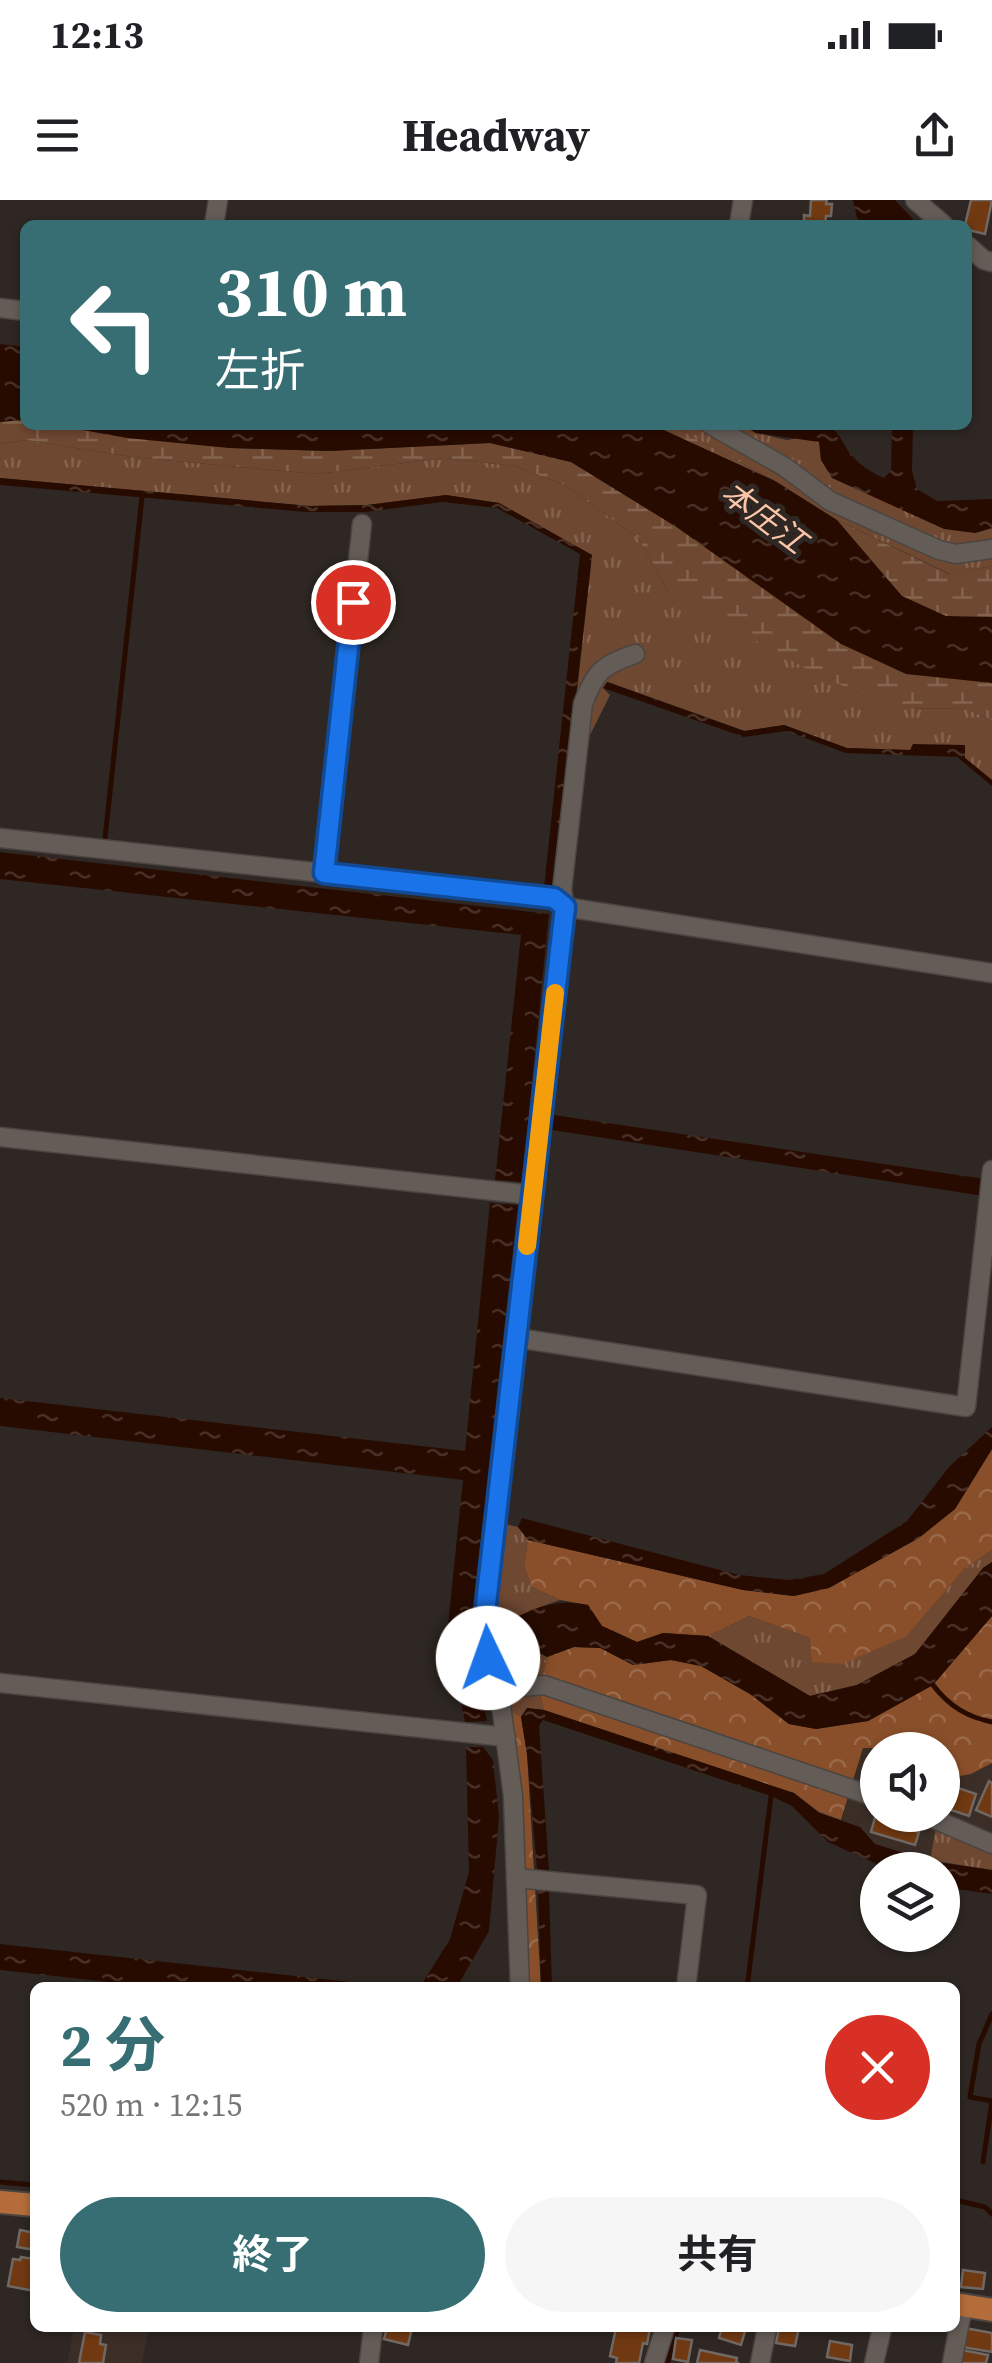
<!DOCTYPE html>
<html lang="ja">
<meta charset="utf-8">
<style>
:root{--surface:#fff;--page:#f6f6f6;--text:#202124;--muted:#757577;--accent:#366e73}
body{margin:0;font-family:"Source Serif 4","Noto Sans JP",serif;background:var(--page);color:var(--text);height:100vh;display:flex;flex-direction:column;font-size:38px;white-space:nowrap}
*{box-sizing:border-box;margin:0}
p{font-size:32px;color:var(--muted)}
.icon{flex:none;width:55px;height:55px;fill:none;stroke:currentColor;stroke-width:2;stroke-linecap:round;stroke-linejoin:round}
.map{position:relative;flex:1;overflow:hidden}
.details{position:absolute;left:30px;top:1782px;width:930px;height:350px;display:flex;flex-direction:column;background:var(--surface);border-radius:15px;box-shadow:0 2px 8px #0004}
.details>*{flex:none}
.hud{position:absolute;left:20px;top:20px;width:952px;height:210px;border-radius:15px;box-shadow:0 2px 8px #0004;background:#366e73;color:#fff;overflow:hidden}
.controls{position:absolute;left:860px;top:1532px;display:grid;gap:20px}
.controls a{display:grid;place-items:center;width:100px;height:100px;border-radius:50%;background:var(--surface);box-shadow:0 2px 8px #0004;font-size:50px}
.pin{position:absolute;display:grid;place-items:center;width:85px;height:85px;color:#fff;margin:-42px;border:5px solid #fff;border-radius:50%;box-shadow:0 2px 10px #0007}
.me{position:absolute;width:110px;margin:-55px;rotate:357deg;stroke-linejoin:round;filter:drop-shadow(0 0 8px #0008)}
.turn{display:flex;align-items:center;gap:35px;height:210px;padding:0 30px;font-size:45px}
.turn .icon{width:130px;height:130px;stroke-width:2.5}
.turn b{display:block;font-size:70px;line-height:85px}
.round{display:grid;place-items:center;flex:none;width:105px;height:105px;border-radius:52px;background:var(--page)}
.head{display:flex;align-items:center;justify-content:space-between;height:170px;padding:0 30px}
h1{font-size:60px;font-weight:700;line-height:75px;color:var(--accent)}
.primary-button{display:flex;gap:20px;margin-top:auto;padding:20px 30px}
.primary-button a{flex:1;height:115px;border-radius:60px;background:var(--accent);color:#fff;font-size:40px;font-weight:700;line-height:115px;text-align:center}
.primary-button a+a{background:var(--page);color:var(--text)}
.status{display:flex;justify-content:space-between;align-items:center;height:70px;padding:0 50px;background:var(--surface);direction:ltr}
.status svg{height:28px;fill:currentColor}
header{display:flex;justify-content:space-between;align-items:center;height:130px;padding:0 30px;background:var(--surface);font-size:45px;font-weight:700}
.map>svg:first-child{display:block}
.built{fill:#3b2e27}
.grass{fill:url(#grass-tufts)}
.forest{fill:url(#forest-crowns)}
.wetland{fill:url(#wetland-marsh)}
.water{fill:url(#water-ripples)}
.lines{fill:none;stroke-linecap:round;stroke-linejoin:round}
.stream{stroke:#270b00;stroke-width:5}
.building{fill:#703911;stroke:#706863;stroke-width:2.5}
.minor-casing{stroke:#4b4541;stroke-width:21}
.major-casing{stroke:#4b4541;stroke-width:26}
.minor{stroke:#645c57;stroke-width:18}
.major{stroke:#b46d3a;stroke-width:22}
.route-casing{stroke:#114b97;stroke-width:25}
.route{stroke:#1a73e8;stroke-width:18}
.slow{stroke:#f59e0b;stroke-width:18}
.labels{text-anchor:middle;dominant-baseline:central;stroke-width:10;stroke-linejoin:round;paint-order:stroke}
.water-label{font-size:32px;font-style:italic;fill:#fbc6a7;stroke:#2e2723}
</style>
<div class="status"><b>12:13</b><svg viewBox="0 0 49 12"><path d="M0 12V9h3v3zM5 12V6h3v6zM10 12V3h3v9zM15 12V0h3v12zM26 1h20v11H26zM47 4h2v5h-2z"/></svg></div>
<header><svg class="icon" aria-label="menu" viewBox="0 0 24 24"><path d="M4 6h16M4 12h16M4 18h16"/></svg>Headway<svg class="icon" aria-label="share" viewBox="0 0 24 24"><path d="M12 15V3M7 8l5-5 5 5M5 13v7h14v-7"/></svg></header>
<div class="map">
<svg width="992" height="2163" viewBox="0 0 992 2163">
<defs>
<pattern id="grass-tufts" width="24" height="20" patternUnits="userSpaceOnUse" patternTransform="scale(2.5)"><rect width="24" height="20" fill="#6f4831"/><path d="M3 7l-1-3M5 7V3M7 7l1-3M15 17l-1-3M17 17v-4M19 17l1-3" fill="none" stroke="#84634f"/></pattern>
<pattern id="forest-crowns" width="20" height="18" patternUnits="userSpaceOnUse" patternTransform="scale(2.5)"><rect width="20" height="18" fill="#894f2a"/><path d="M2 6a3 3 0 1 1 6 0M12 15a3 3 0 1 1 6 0" fill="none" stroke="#9a6949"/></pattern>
<pattern id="wetland-marsh" width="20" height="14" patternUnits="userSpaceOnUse" patternTransform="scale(2.5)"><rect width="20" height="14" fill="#6f4831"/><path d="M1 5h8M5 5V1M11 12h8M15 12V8" fill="none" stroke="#84634f"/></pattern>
<pattern id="water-ripples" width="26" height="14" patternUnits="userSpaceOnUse" patternTransform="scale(2.5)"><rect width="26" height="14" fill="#270b00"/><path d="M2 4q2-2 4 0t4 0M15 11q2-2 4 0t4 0" fill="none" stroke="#472f25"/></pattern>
</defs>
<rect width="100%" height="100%" fill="#2e2723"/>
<g class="built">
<path d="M863,1548L877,1550L878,1615H942L943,1579L971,1574L992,1563V1685L942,1670H924L840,1627Z"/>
<path d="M74,2128H149L142,2163H67Z"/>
</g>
<g class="grass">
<path d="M671,225H742L756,233L787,240L805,237L820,242L821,260L975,333L992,328V366L950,374L837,320L775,281Z"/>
<path d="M26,240L132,257L317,274L444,258L515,266L565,285L638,338L669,393L905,508L967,509L992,520V580L965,558V546L910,550L847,548L784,525L745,531L608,482L603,488L610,495L589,537H572L592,355L499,303L446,295L367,305L310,306L0,278V244Z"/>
<path d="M504,1324L518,1327L528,1340L524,1367L532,1387L560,1400L529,1411L511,1437L547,1457L539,1491L544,1510L527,1508L521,1517L508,1508L492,1428Z"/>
<path d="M992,1350V1362L983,1368L915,1454L857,1485L810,1496L708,1436L749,1416L810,1438L907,1436L965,1368Z"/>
<path d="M936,1628L992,1652V1670L930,1660Z"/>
</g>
<g class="forest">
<path d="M992,1249V1350L965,1368L907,1436L842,1464L812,1462L810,1438L749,1416L708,1436L663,1433L637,1442L602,1426L588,1405L560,1400L532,1387L524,1367L528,1340L743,1390L793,1396L829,1388L918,1338L955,1309Z"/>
<path d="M992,1416V1563L971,1574L943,1579L942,1550L863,1548L841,1620L819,1612L794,1593L544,1510L539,1491L547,1457L574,1447L601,1448L633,1465L671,1460L701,1466L750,1494L789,1524L816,1529L868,1521L933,1485Z"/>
<path d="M508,1508L521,1517L527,1554L541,1787H526Z"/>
</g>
<g class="wetland">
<path d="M25,218V225H152L229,248L329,251L490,243L571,262L675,326L992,482V520L967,509L905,508L827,480L669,393L638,338L565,285L515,266L444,258L317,274L132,257L26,240L0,244V222Z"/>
<path d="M598,225H671L775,281L837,320L949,374L992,366V431L873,398L775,281L691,243Z"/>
</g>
<g class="water">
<path d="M853,0H895L913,19L912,25H863L857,18Z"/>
<path d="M0,144L25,147V220L0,222Z"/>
<path d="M55,225H653L775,281L837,320L902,396L946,416L992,417V483L906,474L841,444L675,326L571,262L490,243L329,251L229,248L127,238Z"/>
<path d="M742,225H826C839,230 841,241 849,252C858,264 870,272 884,278L891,271L892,225H913L912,271L917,289L937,301L992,299V328L975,333L944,329L832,278L821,260L819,242L756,233Z"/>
<path d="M0,278L310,306L367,305L446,295L499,303L592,355L554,690L544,687L580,354L497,308L443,302L365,312H306L0,285Z"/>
<path d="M607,482L744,531L784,525L847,548L910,550L913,544L965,545V558L992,580V586L957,557L846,553L786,531L744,537L603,488Z"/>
<path d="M0,652L549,714L522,982L495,980L521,735L0,679Z"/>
<path d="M554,915L985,979L984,996L552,930Z"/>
<path d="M490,1003L518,1005L470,1436L487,1521L465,1522L447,1435L463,1280L0,1226V1198L465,1251Z"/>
<path d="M992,1227V1249L955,1309L919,1338L829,1388L794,1396L743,1390L528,1340L518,1327L522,1318L739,1375L789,1380L824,1374L907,1321L949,1267Z"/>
<path d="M992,1362V1416L933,1485L868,1521L816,1529L789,1524L750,1494L701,1466L671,1460L633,1465L600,1448L574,1447L547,1457L511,1437L510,1420C541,1406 555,1399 588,1405L602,1426L637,1442L663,1433L708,1436L810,1496L857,1485L915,1454L983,1368Z"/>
<path d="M527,1508L544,1510L794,1593L819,1613L860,1627L875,1644L930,1661L992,1670V1694L943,1687L942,1670H890L828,1642L792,1606L771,1596L543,1520L539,1526L549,1670L537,1669L527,1554L521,1517Z"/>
<path d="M466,1547H483L493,1560L499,1617L489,1731L457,1787H420L450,1739L469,1672Z"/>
<path d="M538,1691H549L552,1787H541Z"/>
<path d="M0,1744L396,1787L163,1788L0,1770Z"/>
</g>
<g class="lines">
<g class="stream">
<path d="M105,638L142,297"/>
<path d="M933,1485C949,1506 967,1517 992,1522"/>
<path d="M747,1788L771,1596"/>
<path d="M992,1814L979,1844L970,1897L992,1901"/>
<path d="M983,1962L992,1901"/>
<path d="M0,1982L35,1985"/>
<path d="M955,2000L985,2007L992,2014"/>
<path d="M667,2163L678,2128"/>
</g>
</g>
<g class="building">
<path d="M811,0H827L826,4H832L831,16H826L825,25H804V15L810,16Z"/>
<path d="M971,0H992L985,34L968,30L965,25Z"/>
<path d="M989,1581L992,1583V1617L976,1610Z"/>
<path d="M946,1584L976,1594L969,1616L942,1607Z"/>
<path d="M876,1614L910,1624L908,1629L919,1632L915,1645L871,1632Z"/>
<path d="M20,2030L35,2033V2050L17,2047Z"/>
<path d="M21,2057L35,2059V2091L8,2086L13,2059L20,2060Z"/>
<path d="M963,2070L985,2073L983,2089L961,2087Z"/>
<path d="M387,2128H412L408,2145L384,2139Z"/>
<path d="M616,2128L650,2129L647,2144L643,2143L639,2163H616L617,2158L610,2156Z"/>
<path d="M722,2128H746L741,2145L719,2138Z"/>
<path d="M779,2128H799L795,2146L776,2143Z"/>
<path d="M965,2128L992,2133V2152L962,2147Z"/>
<path d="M85,2132L101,2135L100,2144L106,2145L103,2163H79Z"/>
<path d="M676,2138L692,2140L688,2162L673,2159Z"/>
<path d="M830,2141L852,2145L850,2161L827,2157Z"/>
<path d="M700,2150L737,2158L736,2162L739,2163H697Z"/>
<path d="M962,2150L988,2155L986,2163H959Z"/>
</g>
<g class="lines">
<defs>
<g id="minor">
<path d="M915,0L944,25"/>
<path d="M214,25L218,0"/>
<path d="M739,25L743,0"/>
<path d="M968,46L984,60L992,62"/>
<path d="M0,108L25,111"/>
<path d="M711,225L785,267L830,301L939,350L956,354L992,349"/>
<path d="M0,638L554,698L565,707L992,773"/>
<path d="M324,673L362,324"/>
<path d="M0,937L532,995"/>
<path d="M517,1138L966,1207L992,970"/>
<path d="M0,1483L506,1537"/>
<path d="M499,1489L544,1485L878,1598"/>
<path d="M925,1615L992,1644"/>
<path d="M516,1678L697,1695L686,1788"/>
<path d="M520,1788L513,1596L499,1489L489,1458L487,1404L565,707L562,690L583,504C595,472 602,465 635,454"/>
<path d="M369,2163L373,2128"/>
<path d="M654,2163L665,2128"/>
<path d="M760,2163L767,2128"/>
<path d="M874,2163L882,2128"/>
<path d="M952,2163L963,2106"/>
</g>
<g id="major">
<path d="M0,2002L35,2005"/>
<path d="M955,2104L992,2110"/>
</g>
</defs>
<use href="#minor" class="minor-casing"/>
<use href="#major" class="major-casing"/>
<use href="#minor" class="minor"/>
<use href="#major" class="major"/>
</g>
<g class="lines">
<defs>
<path id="route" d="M353,402L324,673L554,698L565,707L486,1404L488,1458"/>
</defs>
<use href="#route" class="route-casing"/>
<use href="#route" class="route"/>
<path class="slow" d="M527,1046L555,793"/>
</g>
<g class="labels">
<g class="water-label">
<text transform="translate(764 317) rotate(37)">本庄江</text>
</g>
</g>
</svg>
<div class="controls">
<a><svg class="icon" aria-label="sound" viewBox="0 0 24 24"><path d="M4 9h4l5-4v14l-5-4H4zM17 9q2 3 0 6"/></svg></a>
<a><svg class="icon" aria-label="layers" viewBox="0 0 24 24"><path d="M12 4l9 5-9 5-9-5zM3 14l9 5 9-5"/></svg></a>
</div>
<div class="pin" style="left:353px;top:402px;background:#d93025"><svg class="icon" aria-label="arrive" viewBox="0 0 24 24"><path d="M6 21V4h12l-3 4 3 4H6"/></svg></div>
<svg class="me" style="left:488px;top:1458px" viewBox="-20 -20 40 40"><circle r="19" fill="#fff"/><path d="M0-13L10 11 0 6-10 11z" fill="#1a73e8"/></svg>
<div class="hud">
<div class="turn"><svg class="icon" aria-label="left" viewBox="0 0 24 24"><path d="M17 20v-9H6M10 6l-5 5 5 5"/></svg><div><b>310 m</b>左折</div></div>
</div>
<section class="details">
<div class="head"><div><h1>2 分</h1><p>520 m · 12:15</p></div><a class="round" style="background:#d93025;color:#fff"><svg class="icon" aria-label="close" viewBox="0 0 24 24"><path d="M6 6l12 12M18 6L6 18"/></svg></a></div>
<div class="primary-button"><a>終了</a><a>共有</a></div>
</section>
</div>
